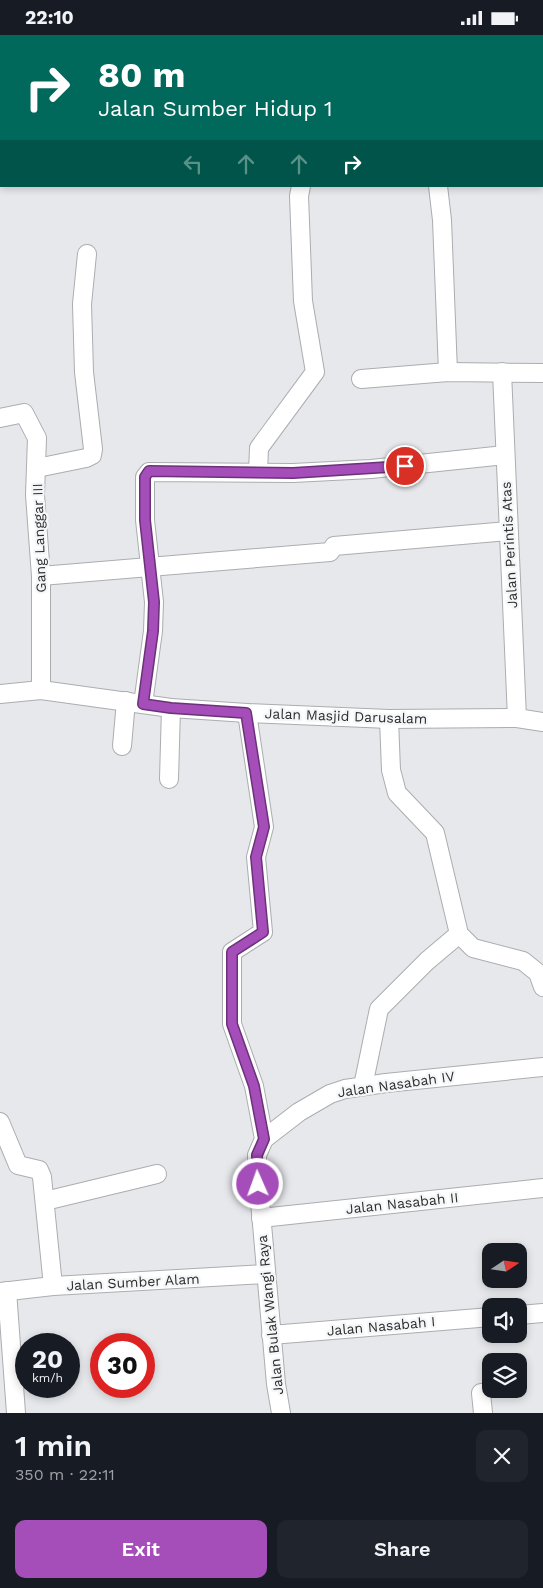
<!DOCTYPE html>
<meta charset="utf-8">
<style>
:root{--surface:#171b24;--page:#20242c;--text:#f1f3f6;--muted:#9ea1a6;--accent:#a54db9}
body{margin:0;font-family:"Work Sans",sans-serif;background:var(--page);color:var(--text);height:100vh;display:flex;flex-direction:column;font-size:19px;white-space:nowrap}
*{box-sizing:border-box;margin:0}
p{font-size:16px;color:var(--muted)}
.icon{flex:none;width:28px;height:28px;fill:none;stroke:currentColor;stroke-width:2;stroke-linecap:round;stroke-linejoin:round}
.map{position:relative;height:1378px;overflow:hidden}
.drawer{display:flex;flex-direction:column;background:var(--surface);flex:1}
.drawer>*{flex:none}
.top-card{position:absolute;left:0px;top:0px;width:544px;height:152px;box-shadow:0 2px 8px #0003;background:#00695c;color:#fff;overflow:hidden}
.needle{width:32px;rotate:77deg}
.fabs{position:absolute;left:482px;top:1208px;display:grid;gap:10px}
.fabs a{display:grid;place-items:center;width:45px;height:45px;border-radius:10px;background:var(--surface);box-shadow:0 2px 8px #0003;font-size:25px}
.speed{position:absolute;left:15px;top:1298px;display:flex;gap:10px;font-size:25px;font-weight:700;text-align:center}
.speed>*{display:grid;place-content:center;width:65px;height:65px;border-radius:50%;background:var(--surface);box-shadow:0 2px 8px #0003;line-height:1}
.speed small{font-size:12px;font-weight:400}
.speed .limit{border:8px solid #d22;background:#fff;color:#111}
.pin{position:absolute;display:grid;place-items:center;width:42px;height:42px;color:#fff;margin:-21px;border:2px solid #fff;border-radius:50%;box-shadow:0 1px 5px #0007}
.me{position:absolute;width:55px;margin:-28px;rotate:358deg;stroke-linejoin:round;filter:drop-shadow(0 0 4px #0008)}
.turn{display:flex;align-items:center;gap:18px;height:105px;padding:0 15px;font-size:22px}
.turn .icon{width:65px;height:65px;stroke-width:2.5}
.turn b{display:block;font-size:35px;line-height:42px}
.lanes{display:flex;align-items:center;height:48px;padding:0 15px;background:#0003;justify-content:center;gap:25px;direction:ltr}
.lanes .off{opacity:.35}
.round{display:grid;place-items:center;flex:none;width:52px;height:52px;border-radius:10px;background:var(--page)}
.overview{display:flex;align-items:center;justify-content:space-between;height:85px;padding:0 15px}
h1{font-size:30px;font-weight:600;line-height:38px}
.action{display:flex;gap:10px;margin-top:auto;padding:10px 15px}
.action a{flex:1;height:58px;border-radius:10px;background:var(--accent);color:#fff;font-size:20px;font-weight:600;line-height:58px;text-align:center}
.action a+a{background:var(--page);color:var(--text)}
.status{display:flex;justify-content:space-between;align-items:center;height:35px;padding:0 25px;background:var(--surface);direction:ltr}
.status svg{height:14px;fill:currentColor}
.map>svg:first-child{display:block}
.lines{fill:none;stroke-linecap:round;stroke-linejoin:round}
.minor-casing{stroke:#abadb0;stroke-width:20}
.minor{stroke:#fff;stroke-width:18}
.route-casing{stroke:#6b3278;stroke-width:12}
.route{stroke:#a54db9;stroke-width:9}
.labels{text-anchor:middle;dominant-baseline:central;stroke-width:4.5;stroke-linejoin:round;paint-order:stroke}
.street-label{font-size:14px;fill:#2d2d2e;stroke:#f4f6f8}
</style>
<div class="status"><b>22:10</b><svg viewBox="0 0 49 12"><path d="M0 12V9h3v3zM5 12V6h3v6zM10 12V3h3v9zM15 12V0h3v12zM26 1h20v11H26zM47 4h2v5h-2z"/></svg></div>
<div class="map">
<svg width="543" height="1378" viewBox="0 0 543 1378">
<rect width="100%" height="100%" fill="#e6e8eb"/>
<g class="lines">
<defs>
<g id="minor">
<path d="M302,0V1"/>
<path d="M322,1L331,0"/>
<path d="M0,55L1,54"/>
<path d="M542,129H543"/>
<path d="M438,151L442,185L448,337"/>
<path d="M502,337L517,683"/>
<path d="M361,344L448,337L543,338"/>
<path d="M0,383L24,378L37,403L35,460L41,541V655"/>
<path d="M37,433L86,423L92,420L93,414L84,337L82,269L87,219"/>
<path d="M258,437L259,413L315,337L303,266L299,161L301,151"/>
<path d="M41,541L330,517L334,511L508,496"/>
<path d="M0,659L41,655L171,673L247,678L389,684L517,683L543,687"/>
<path d="M143,669L153,596L154,567L145,485V442L149,437L293,438L371,434L505,420"/>
<path d="M247,678L264,792L256,822L263,897L232,917V989L254,1051L264,1104L257,1120V1132L276,1349L281,1378"/>
<path d="M389,684L391,735L397,758L435,798L459,899L473,913L523,926L538,938L543,952"/>
<path d="M122,711L126,666"/>
<path d="M169,744L171,673"/>
<path d="M363,1051L379,974L427,926L459,899"/>
<path d="M0,1087L18,1130L39,1135L42,1142L53,1251"/>
<path d="M264,1104L299,1077L330,1059L345,1054L386,1048L543,1032"/>
<path d="M45,1166L157,1139"/>
<path d="M261,1183L543,1153"/>
<path d="M7,1256L16,1378"/>
<path d="M0,1257L53,1251L266,1239"/>
<path d="M519,1280L543,1278"/>
<path d="M271,1300L491,1282"/>
<path d="M481,1358L483,1378"/>
</g>
</defs>
<use href="#minor" class="minor-casing"/>
<use href="#minor" class="minor"/>
</g>
<g class="lines">
<defs>
<path id="route" d="M258,1149L257,1120L264,1104L254,1051L232,989V917L263,897L256,822L264,792L246,678L171,673L143,669L153,596L154,567L145,485V442L149,436L293,438L405,431"/>
</defs>
<use href="#route" class="route-casing"/>
<use href="#route" class="route"/>
</g>
<g class="labels">
<g class="street-label">
<text transform="translate(39 503) rotate(-92)">Gang Langgar III</text>
<text transform="translate(509 510) rotate(-93)">Jalan Perintis Atas</text>
<text transform="translate(346 681) rotate(2)">Jalan Masjid Darusalam</text>
<text transform="translate(396 1049) rotate(-8)">Jalan Nasabah IV</text>
<text transform="translate(402 1168) rotate(-6)">Jalan Nasabah II</text>
<text transform="translate(133 1247) rotate(-3)">Jalan Sumber Alam</text>
<text transform="translate(270 1280) rotate(-96)">Jalan Bulak Wangi Raya</text>
<text transform="translate(381 1291) rotate(-5)">Jalan Nasabah I</text>
</g>
</g>
</svg>
<div class="fabs">
<a><svg class="needle" viewBox="-14 -14 28 28"><path d="M0-13l5 13h-10z" fill="#e53935"/><path d="M0 13l5-13h-10z" fill="#9ea1a6"/></svg></a>
<a><svg class="icon" aria-label="sound" viewBox="0 0 24 24"><path d="M4 9h4l5-4v14l-5-4H4zM17 9q2 3 0 6"/></svg></a>
<a><svg class="icon" aria-label="layers" viewBox="0 0 24 24"><path d="M12 4l9 5-9 5-9-5zM3 14l9 5 9-5"/></svg></a>
</div>
<div class="speed"><div>20<small>km/h</small></div><div class="limit">30</div></div>
<div class="pin" style="left:405px;top:431px;background:#d93025"><svg class="icon" aria-label="arrive" viewBox="0 0 24 24"><path d="M6 21V4h12l-3 4 3 4H6"/></svg></div>
<svg class="me" style="left:258px;top:1149px" viewBox="-20 -20 40 40"><circle r="17" fill="#a54db9" stroke="#fff" stroke-width="3"/><path d="M0-11L8 9 0 5-8 9z" fill="#fff"/></svg>
<div class="top-card">
<div class="turn"><svg class="icon" aria-label="right" viewBox="0 0 24 24"><path d="M7 20v-9h11M14 6l5 5-5 5"/></svg><div><b>80 m</b>Jalan Sumber Hidup 1</div></div>
<div class="lanes"><svg class="icon off" aria-label="left" viewBox="0 0 24 24"><path d="M17 20v-9H6M10 6l-5 5 5 5"/></svg><svg class="icon off" aria-label="ahead" viewBox="0 0 24 24"><path d="M12 20V5M6 11l6-6 6 6"/></svg><svg class="icon off" aria-label="ahead" viewBox="0 0 24 24"><path d="M12 20V5M6 11l6-6 6 6"/></svg><svg class="icon" aria-label="right" viewBox="0 0 24 24"><path d="M7 20v-9h11M14 6l5 5-5 5"/></svg></div>
</div>
</div>
<section class="drawer">
<div class="overview"><div><h1>1 min</h1><p>350 m · 22:11</p></div><a class="round"><svg class="icon" aria-label="close" viewBox="0 0 24 24"><path d="M6 6l12 12M18 6L6 18"/></svg></a></div>
<div class="action"><a>Exit</a><a>Share</a></div>
</section>
